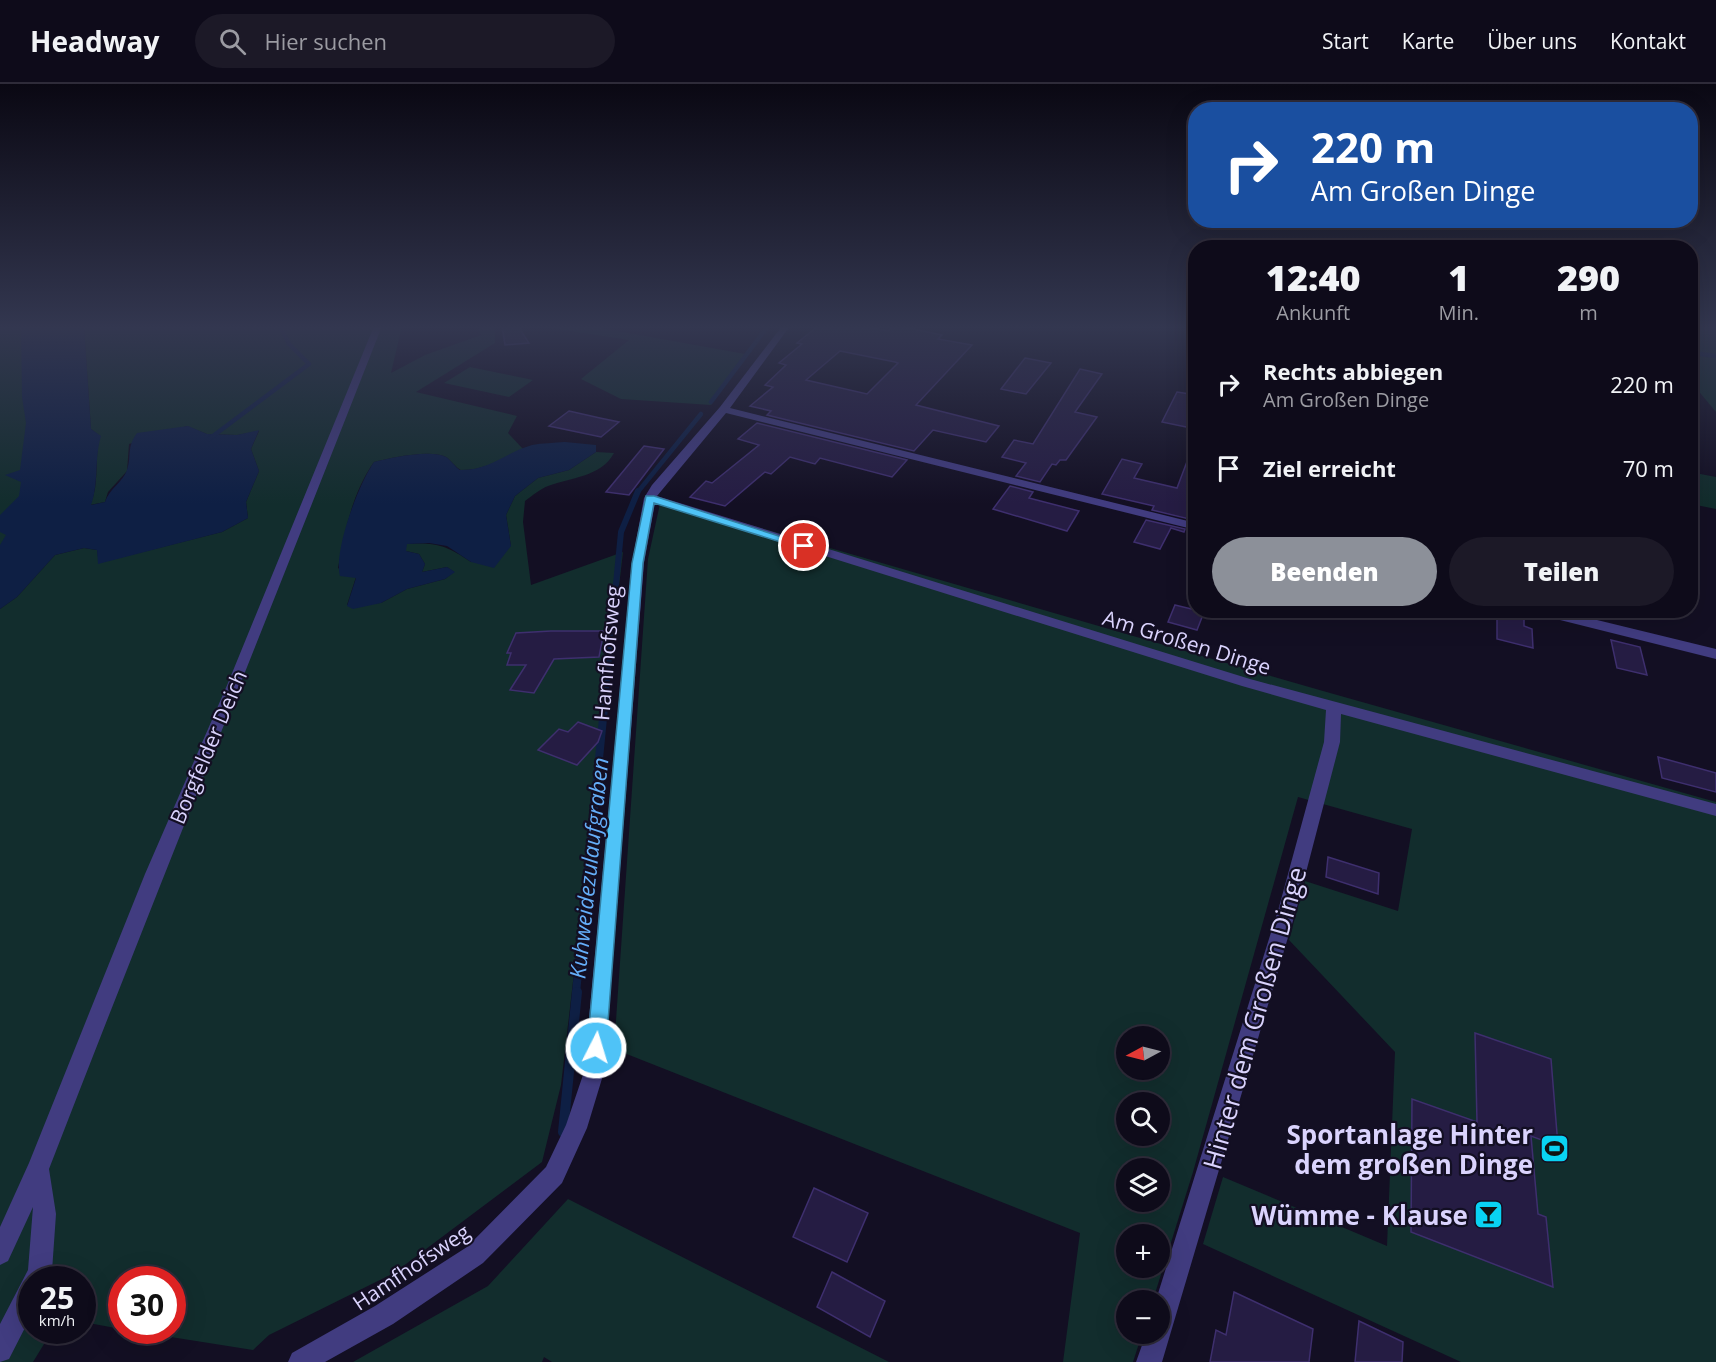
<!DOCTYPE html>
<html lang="de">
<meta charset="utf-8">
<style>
:root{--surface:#0e0b1a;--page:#1c1927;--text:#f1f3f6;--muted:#9b9ba2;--line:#2e2b39;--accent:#8c9099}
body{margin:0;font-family:"Open Sans",sans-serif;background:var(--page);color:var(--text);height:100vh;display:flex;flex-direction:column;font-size:22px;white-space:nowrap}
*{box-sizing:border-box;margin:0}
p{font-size:20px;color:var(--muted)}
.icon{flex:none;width:33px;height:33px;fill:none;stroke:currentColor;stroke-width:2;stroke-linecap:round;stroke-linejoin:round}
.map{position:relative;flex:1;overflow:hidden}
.sheet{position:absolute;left:1188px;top:156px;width:510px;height:378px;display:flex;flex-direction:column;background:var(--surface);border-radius:24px;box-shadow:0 6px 24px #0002,0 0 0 2px var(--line)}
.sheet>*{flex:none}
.guide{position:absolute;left:1188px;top:18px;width:510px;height:126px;border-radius:24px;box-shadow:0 6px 24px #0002,0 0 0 2px var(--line);background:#1a4fa0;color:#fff;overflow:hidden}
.needle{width:39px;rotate:263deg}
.tools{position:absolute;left:1116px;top:942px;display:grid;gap:12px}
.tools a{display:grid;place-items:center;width:54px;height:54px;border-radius:50%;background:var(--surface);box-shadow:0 6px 24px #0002,0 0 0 2px var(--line);font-size:30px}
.speed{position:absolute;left:18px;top:1182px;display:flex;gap:12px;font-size:30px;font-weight:700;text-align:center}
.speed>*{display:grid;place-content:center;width:78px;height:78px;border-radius:50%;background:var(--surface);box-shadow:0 6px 24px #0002,0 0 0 2px var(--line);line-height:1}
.speed small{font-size:15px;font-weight:400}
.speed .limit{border:9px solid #d22;background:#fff;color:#111}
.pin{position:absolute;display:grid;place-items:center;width:51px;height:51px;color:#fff;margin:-26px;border:3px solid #fff;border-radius:50%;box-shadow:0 2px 6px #0007}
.me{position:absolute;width:66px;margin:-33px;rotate:5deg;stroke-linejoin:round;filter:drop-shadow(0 0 4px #0008)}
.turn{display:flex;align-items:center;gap:21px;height:126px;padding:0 24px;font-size:27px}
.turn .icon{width:78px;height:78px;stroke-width:2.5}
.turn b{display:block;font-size:42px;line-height:51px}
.eta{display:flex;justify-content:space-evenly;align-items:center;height:102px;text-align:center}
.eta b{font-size:36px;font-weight:800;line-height:42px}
.cta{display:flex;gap:12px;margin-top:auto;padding:12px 24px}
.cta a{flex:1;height:69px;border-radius:36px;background:var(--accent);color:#fff;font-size:24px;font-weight:800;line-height:69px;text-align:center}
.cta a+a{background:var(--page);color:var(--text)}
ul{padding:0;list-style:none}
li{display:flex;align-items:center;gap:18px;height:84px;padding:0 24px}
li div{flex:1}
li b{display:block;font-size:22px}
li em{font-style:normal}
header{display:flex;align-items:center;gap:36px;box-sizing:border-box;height:84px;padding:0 30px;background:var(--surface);border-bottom:2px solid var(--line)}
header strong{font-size:28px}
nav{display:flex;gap:33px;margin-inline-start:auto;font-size:21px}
.search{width:420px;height:54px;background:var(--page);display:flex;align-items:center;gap:15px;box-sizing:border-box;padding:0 21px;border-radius:33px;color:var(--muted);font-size:22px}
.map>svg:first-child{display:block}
.green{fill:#122d2d;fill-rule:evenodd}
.water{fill:#0e1f44}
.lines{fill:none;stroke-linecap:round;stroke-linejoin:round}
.stream-far3{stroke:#0e1f44;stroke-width:4.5}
.stream-far2{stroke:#0e1f44;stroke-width:6}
.stream-far1{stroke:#0e1f44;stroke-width:8}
.stream{stroke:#0e1f44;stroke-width:10}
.building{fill:#251c43;stroke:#3e2f6e;stroke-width:1.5;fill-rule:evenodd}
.minor{fill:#413c80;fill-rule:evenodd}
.route{fill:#4fc3f7;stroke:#337fa1;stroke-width:1.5}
.labels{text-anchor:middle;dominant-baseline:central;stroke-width:4.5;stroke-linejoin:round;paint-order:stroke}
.street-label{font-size:21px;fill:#dad3fd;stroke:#130f23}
.water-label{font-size:22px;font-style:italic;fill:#65aef9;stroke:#130f23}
.near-street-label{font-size:26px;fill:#dad3fd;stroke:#130f23}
.near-poi-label{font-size:26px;font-weight:bold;fill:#dad3fd;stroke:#130f23;text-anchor:end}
</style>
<header>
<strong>Headway</strong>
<div class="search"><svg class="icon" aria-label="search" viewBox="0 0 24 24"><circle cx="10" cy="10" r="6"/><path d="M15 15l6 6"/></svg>Hier suchen</div>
<nav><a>Start</a><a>Karte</a><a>Über uns</a><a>Kontakt</a></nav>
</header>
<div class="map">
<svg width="1716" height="1278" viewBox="0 0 1716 1278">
<rect width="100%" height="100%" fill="#130f23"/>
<g class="green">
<path d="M0,242H59L0,498Z"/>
<path d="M84,242H402L391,289L425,271L481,251L478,245L483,242H514L495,244V259L416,308L517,332L508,349L523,365C502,375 485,386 461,386C455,383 451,376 446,373C430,365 391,374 374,378C352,409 345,447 338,484L356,493L347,521L381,519L407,505L445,495L454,488L447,483L422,488L425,480L419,470L406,467V460C436,458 446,461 471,478L511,462L506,431L515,412L538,394L569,386L596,368L614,369C601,393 572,393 548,402C540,405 532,412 525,417L523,438L531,501L623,468L561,1001L542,1078L394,1189L269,1251L253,1266L133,1247L172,1246V1196H122L121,1245L83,1238L82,1196H32V1246L52,1247L33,1278H0V525L17,513L55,471L84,464L97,466L99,479L222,448L248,434L246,418L259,387L251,365L259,347L237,351L207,350L187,342L129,360L127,387L108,408L105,418L90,421C100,401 94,374 100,352L91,345Z"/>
<path d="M538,242H590L745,270L711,321L621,315L581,295L629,256Z"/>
<path d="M1691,242H1716V328L1691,298Z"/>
<path d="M470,283L533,296L509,313L444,299Z"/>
<path d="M1690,388L1716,393V425L1691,420Z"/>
<path d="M661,415L1323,607L1716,718V1278H1461L1203,1160L1223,1093L1387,1162L1395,968L1289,856L1305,797L1398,827L1412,745L1298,713L1193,1088L1153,1216H1126V1250H1142L1133,1278H1063L1080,1149L614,965L648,475ZM1126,952H1160V986H1126ZM1126,1018H1160V1052H1126ZM1126,1084H1160V1118H1126ZM1126,1150H1160V1184H1126Z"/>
<path d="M568,1115L889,1278H552L544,1273L542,1278H353L488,1202Z"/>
</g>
<g class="water">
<path d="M21,242H84L91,345L101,352C94,375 99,400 91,421L105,418C109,405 123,398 127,386C132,371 126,364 137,349L188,342L207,350L237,351L259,346L251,365L259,387L246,418L248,434L222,448L98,480L97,466L84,464L55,471L17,513L0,525V461L6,451L0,448V431L19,412L21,398L5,391L20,386L26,339L22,313Z"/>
<path d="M565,358L596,361V368L569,386L538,394L515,412L506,431L511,462L494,484L471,478L447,462L429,459L407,460L406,467L419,470L425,480L422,488L447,483L455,488L445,495L407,505L381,519L353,525L347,522L356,494L340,492C333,467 359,399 374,378C391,374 430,365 446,373C451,376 455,383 460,386C491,386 504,369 532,361C542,359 554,359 565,358Z"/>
</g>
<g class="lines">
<g class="stream-far3">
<path d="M1701,270L1716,272"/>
<path d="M711,318L768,242"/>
<path d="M209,355L309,280L289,260L280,242"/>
<path d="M637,409L701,330"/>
</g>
<path class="stream-far2" d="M604,626L621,448L638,407"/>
<path class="stream-far1" d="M576,909L604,624"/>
<path class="stream" d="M563,1048L577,908"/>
</g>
<g class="building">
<path d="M502,242H518L529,259L505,261Z"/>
<path d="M818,242H862L888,247L895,242H899L942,251L938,255L972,261L916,321L999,342L986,358L933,346L914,367L767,331L771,327L750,322L773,303L765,301L786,281L779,279L802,260L797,259ZM840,267L895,278L898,279L867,310L806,296Z"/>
<path d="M1025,274L1051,279L1026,310L1001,305Z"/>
<path d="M1080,285L1102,290L1075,328L1097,333L1066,376H1060L1056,381L1052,380L1040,398L1016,392L1026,379L1002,373L1014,356L1033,360Z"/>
<path d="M1177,308L1196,311V345L1162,338Z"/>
<path d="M569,327L600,334L619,338L601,353L549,342Z"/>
<path d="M757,339L907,376L892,393L820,374L815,380L790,373L771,390L765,388L725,422L690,413L706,397L712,399L759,361L738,355Z"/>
<path d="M1194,359L1196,420L1189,435L1152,426L1154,422L1102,410L1122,375L1142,380L1134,394L1177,404Z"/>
<path d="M644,362L664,365L629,411L606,408Z"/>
<path d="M1010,402L1033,408L1029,414L1079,427L1067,447L993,425Z"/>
<path d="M1146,436L1185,445L1184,448L1171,444L1160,465L1134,458Z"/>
<path d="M1175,521L1204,528L1197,546L1168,538Z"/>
<path d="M1497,528L1524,534V542L1532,545L1533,564L1497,555Z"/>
<path d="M551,547H604L599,573L554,575L534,609L510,606L526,581H507L511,569H507L516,549Z"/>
<path d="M1611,556L1640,563L1647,591L1617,584Z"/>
<path d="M578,638L602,647L598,658L577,681L538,666L559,645L568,648Z"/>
<path d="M1658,673L1716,689V708L1662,694Z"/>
<path d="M1328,773L1379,789L1378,810L1326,793Z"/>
<path d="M1475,949L1551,975L1558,1062L1531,1052L1538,1130L1546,1133L1553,1203L1411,1148L1412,1015L1477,1038Z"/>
<path d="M814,1104L868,1129L847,1178L793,1153Z"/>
<path d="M832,1188L885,1217L870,1253L817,1223Z"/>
<path d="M1234,1208L1313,1245L1309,1278H1210L1216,1246L1226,1251Z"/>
<path d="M1359,1237L1403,1258L1402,1278H1355Z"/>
</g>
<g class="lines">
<g class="minor">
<path d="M374,242H382C272,523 158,803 49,1085L56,1130L52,1187L48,1196H32V1230L9,1275L0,1278V1240L28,1186L33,1123L8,1177L0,1181V1143L29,1079L145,790L228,599Z"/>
<path d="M782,242H790L730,324L1196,439V446L726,329L657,412L1250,595L1716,720V732L1341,630L1340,658L1297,823L1162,1278H1136L1146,1250H1160V1216H1156L1279,823L1324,658L1326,626L1242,602L655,419L644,479L604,988L587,1044L562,1099L483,1179L393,1240L325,1278H288L292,1269L375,1222L467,1163L546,1083L566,1041L584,988L632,479L644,414L652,401L720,323Z"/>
<path d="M1531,526H1556L1716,565V575L1532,529Z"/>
</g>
</g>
<linearGradient id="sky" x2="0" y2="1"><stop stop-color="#0a0813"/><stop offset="0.58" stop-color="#333750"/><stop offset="1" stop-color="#333750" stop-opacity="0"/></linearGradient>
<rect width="1716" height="420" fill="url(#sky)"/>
<path class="route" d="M646,412H654L810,462L800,464L654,419L643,479L606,964L603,971L596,973L590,971L587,964L632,479Z"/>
<defs>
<symbol id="stadium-square" viewBox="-11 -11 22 22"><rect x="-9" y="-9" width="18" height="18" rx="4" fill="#09d2f3" stroke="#130f23"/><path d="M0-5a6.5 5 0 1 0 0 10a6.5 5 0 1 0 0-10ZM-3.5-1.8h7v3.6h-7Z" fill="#111"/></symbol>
<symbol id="bar-square" viewBox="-11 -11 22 22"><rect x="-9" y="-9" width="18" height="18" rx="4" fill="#09d2f3" stroke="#130f23"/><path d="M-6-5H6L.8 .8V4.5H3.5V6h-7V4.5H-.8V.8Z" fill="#111"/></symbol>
</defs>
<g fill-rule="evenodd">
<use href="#stadium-square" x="1538" y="1048" width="33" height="33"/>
<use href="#bar-square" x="1472" y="1114" width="33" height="33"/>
</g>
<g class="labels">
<g class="street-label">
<text transform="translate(1187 558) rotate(17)">Am Großen Dinge</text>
<text transform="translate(607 569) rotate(-85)">Hamfhofsweg</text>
<text transform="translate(208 663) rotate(-67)">Borgfelder Deich</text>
<text transform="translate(411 1183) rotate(-34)">Hamfhofsweg</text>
</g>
<g class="water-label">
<text transform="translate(588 784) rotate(-84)">Kuhweidezulaufgraben</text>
</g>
<g class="near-street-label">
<text transform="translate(1254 934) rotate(-74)">Hinter dem Großen Dinge</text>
</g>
<g class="near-poi-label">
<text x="1533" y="1050">Sportanlage Hinter<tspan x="1533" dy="30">dem großen Dinge</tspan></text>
<text x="1468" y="1131">Wümme - Klause</text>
</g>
</g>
</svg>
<div class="tools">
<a><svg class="needle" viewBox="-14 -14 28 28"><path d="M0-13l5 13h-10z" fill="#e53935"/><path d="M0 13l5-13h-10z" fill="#9b9ba2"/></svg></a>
<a><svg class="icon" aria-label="search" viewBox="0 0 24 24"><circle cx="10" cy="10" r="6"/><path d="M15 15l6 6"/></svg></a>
<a><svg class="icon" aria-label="layers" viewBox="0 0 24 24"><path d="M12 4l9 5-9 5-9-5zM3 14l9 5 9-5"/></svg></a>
<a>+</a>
<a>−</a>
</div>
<div class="speed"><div>25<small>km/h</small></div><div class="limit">30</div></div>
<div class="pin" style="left:804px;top:462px;background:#d93025"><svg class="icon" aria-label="arrive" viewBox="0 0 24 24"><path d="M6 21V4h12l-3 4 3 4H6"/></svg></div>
<svg class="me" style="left:596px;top:964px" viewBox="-20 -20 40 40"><circle r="17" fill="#4fc3f7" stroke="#fff" stroke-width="3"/><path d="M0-11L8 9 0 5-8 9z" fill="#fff"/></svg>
<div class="guide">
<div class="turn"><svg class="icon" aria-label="right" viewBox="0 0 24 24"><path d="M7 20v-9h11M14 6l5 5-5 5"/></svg><div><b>220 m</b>Am Großen Dinge</div></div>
</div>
<section class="sheet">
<div class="eta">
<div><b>12:40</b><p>Ankunft</p></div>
<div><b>1</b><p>Min.</p></div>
<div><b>290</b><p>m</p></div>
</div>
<ul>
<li><svg class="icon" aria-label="right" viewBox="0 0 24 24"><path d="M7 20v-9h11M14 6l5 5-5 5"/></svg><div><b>Rechts abbiegen</b><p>Am Großen Dinge</p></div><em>220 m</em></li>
<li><svg class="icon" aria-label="arrive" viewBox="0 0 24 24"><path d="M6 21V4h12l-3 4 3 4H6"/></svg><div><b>Ziel erreicht</b></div><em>70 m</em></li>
</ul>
<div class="cta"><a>Beenden</a><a>Teilen</a></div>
</section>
</div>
